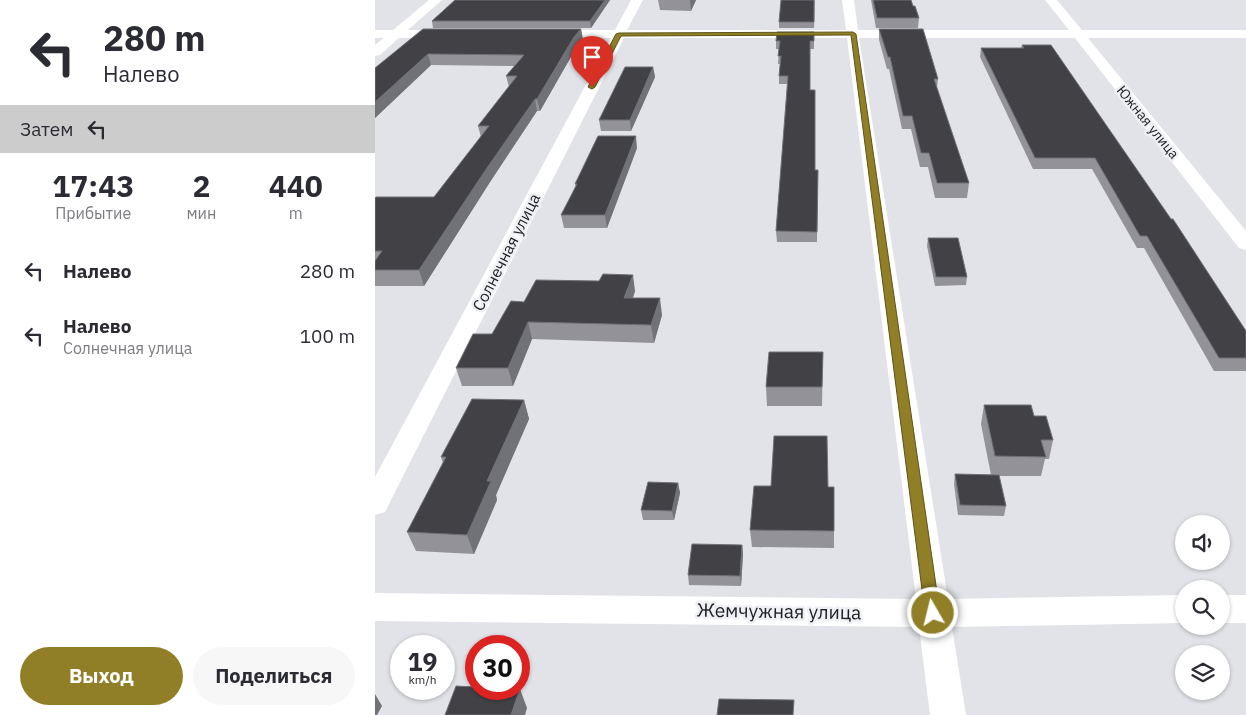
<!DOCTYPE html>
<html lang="ru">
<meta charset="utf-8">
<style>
:root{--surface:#fff;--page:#f7f7f7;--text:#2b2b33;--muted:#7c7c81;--accent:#907f26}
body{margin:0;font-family:"IBM Plex Sans",sans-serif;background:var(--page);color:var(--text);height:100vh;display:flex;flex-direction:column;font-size:19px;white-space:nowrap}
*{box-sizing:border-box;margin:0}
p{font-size:16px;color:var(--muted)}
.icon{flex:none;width:28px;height:28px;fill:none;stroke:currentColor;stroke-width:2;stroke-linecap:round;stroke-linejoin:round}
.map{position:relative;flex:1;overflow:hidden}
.sheet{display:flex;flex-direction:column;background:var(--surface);width:375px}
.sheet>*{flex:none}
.banner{background:#fff;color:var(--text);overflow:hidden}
.buttons{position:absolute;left:800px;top:515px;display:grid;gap:10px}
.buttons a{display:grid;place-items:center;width:55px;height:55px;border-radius:50%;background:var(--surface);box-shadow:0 1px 4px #0004;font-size:25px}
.speed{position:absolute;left:15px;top:635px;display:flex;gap:10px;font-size:25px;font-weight:700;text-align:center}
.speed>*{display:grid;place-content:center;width:65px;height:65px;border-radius:50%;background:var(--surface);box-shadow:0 1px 4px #0004;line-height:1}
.speed small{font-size:12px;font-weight:400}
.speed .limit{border:8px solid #d22;background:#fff;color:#111}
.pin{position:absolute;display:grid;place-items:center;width:42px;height:42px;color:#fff;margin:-51px -21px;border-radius:50% 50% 50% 0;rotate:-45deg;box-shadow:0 0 5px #0007}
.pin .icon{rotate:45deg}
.me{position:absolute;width:55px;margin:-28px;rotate:352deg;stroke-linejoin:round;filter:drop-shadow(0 0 4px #0008)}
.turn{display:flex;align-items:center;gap:18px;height:105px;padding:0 20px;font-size:22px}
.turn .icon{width:65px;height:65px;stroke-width:2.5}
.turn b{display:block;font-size:35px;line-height:42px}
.then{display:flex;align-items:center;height:48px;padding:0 20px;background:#0003;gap:10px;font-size:19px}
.eta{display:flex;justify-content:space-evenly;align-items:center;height:85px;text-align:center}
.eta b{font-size:30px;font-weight:800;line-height:35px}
.action{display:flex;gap:10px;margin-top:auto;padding:10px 20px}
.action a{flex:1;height:58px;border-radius:30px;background:var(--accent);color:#fff;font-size:20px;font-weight:800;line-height:58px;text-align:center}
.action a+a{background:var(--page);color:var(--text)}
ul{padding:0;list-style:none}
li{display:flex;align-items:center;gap:15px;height:65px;padding:0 20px}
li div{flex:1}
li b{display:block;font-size:19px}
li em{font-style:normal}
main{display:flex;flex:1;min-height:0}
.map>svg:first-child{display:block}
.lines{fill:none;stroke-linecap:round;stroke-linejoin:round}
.street{fill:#fff;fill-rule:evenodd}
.wall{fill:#929298}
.shaded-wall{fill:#717277}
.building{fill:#414146;stroke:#717277}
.route{fill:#907f26;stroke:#5e5319}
.labels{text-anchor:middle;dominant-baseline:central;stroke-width:5;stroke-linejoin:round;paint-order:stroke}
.far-street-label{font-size:14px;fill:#1e1f21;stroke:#eff0f6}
.street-label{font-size:16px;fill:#1e1f21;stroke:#eff0f6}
.near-street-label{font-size:19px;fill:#1e1f21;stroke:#eff0f6}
</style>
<main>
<section class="sheet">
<div class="banner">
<div class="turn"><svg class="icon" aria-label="left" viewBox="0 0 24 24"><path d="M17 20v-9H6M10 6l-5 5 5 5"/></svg><div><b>280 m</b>Налево</div></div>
<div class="then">Затем<svg class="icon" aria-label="left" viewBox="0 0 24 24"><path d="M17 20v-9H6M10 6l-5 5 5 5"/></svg></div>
</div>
<div class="eta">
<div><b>17:43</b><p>Прибытие</p></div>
<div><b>2</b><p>мин</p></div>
<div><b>440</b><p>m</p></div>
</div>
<ul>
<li><svg class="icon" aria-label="left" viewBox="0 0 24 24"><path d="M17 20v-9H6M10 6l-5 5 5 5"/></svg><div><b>Налево</b></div><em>280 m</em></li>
<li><svg class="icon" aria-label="left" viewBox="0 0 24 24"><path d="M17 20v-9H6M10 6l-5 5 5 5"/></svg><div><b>Налево</b><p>Солнечная улица</p></div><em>100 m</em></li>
</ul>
<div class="action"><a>Выход</a><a>Поделиться</a></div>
</section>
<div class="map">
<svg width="871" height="715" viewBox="0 0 871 715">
<rect width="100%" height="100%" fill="#e2e3e9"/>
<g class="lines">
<g class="street">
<path d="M54,0H67L33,30H74L80,34L78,37L24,38L5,55L0,56V45L9,38H0V30H18Z"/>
<path d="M256,0H268L252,30H471L467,0H479L483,30H694L670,0H682L707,30H871V38H713L871,231V250L864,248L700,38H484L573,599L809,595V623L577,627L591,715H555L544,627L0,621V593L541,599L472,38H249L14,504L10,512L0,515V477L236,38H175L169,34L175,30H240Z"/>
<rect x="846" y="595" width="25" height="28"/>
</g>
</g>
<g class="wall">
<path d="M80,0H235L216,28H58L57,21Z"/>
<path d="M283,0H321L316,11L285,10Z"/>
<path d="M440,0L439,28H404V22Z"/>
<path d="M496,0H536L538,6L544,18L543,28H501Z"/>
<path d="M48,29H206L208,40L201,48L165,111H162L115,182L49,286H0V198L59,197L106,137L103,126L134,87L131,76L139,66L56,65L0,118V68Z"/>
<path d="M504,29L563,79L562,88L594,183L592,198H560L553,167H545L536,129H527L514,69H512L504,40Z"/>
<path d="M439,32V49H435V90L440,170H443L442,242H402L401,231L413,84H404V76L405,64H403L404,49H401V41Z"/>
<path d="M647,45L871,331V371H839L769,248H762L717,169H658L605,57L606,48H646Z"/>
<path d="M278,67L280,77L256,131H226L224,120Z"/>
<path d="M262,148L232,228H189L186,215L201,187L200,184Z"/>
<path d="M553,238L592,277L591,285L560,286L552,246Z"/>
<path d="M260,291L258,298L287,315L279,343L157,339L138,386H87L81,368L117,334L149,302Z"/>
<path d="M448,352L447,406H392L391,387Z"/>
<path d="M149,400L154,419L121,495L122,500L99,554L41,551L32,532L68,463L66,457Z"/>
<path d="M609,405L659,416L678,440L674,459H670L666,476H624L631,506L629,516L583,515L579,484L580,474L616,475L606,424Z"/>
<path d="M303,483L305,493L299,520H268L266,510Z"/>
<path d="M453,487L459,531V548L377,547L375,530Z"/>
<path d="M367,545L368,554L366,586L314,585L313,575Z"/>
</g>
<g class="shaded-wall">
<path d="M230,0H235L216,28L215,21Z"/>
<path d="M315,0H321L316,11Z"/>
<path d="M206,29L208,40L201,48L165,111L162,99L199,37Z"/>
<path d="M53,54L56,65L0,118V102Z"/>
<path d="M278,67L280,77L256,131L255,120Z"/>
<path d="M160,99L162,111L115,182L49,286L44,270L112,168Z"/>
<path d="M261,136L262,148L232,228L230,215Z"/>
<path d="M258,275L260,291L252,314L249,298Z"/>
<path d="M285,298L287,315L279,343L276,325Z"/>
<path d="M153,322L157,339L138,386L133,368Z"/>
<path d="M149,400L154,419L121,495L122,500L99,554L92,535L112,481Z"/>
<path d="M303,483L305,493L299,520L297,511Z"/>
<path d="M367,545L368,554L366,586L365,576Z"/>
<path d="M145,689L152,708L150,715H136Z"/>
<path d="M0,694L7,706L2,715H0Z"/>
</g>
<g class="building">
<path d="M80,0H230L215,21H57Z"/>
<path d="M406,0H439V22H404Z"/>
<path d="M498,0H536L538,6H540L544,18H502Z"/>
<path d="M48,29H206L199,37L162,99H160L112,168L44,270H0V261L7,251H0V198L1,197H59L114,126H103L142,76H131L149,55L53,54L0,102V68Z"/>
<path d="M504,29H548L563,79H559L594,183H562L554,153H546L537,116H528L515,57H513Z"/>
<path d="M402,32H439V41H435V90H440V170H443L442,232L401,231L413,76H404L406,56H403L405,41H401Z"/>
<path d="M647,45H676L796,219H798L871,331V358H844L772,236H765L720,158H660L606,48H649Z"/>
<path d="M250,67H278L255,120H224Z"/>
<path d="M223,136H261L230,215H186L202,184H200Z"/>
<path d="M553,238H583L592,277H561Z"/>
<path d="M228,274L258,275L249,298H285L276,325L153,322L133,368H81L98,334H117L136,301L149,302L161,280L224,281Z"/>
<path d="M394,352H448L447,387H391Z"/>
<path d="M97,399L149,400L112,481H116L92,535L32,532L71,457H66Z"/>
<path d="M609,405H656L659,416H671L678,440H666L671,457L620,456Z"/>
<path d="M399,436H452L453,487H459V531L375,530L379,486H396Z"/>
<path d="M580,474L624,475L631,506L585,505Z"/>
<path d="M273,482L303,483L297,511L266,510Z"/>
<path d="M317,544L367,545L365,576L313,575Z"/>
<path d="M81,686L101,687V689H145L136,715H70Z"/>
<path d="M344,699L419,700L418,715H342Z"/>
</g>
<path class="route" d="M478,32L481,34L565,613L563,618L558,620L552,618L550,613L476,35L246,36L220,87L217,89L213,87L241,34L244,33Z"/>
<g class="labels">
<g class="far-street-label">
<text transform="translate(773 122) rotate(51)">Южная улица</text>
</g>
<g class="street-label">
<text transform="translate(131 252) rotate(-63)">Солнечная улица</text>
</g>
<g class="near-street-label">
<text transform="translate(404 611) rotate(1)">Жемчужная улица</text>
</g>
</g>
</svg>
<div class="buttons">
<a><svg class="icon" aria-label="sound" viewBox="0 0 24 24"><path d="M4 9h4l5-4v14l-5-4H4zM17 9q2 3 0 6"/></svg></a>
<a><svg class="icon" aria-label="search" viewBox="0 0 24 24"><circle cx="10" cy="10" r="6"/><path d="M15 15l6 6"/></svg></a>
<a><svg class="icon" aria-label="layers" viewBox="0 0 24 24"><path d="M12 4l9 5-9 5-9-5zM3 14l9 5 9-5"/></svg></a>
</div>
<div class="speed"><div>19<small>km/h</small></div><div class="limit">30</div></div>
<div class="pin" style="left:217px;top:87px;background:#d93025"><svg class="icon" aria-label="arrive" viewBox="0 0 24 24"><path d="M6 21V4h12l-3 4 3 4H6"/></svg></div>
<svg class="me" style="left:558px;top:613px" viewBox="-20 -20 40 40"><circle r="17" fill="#907f26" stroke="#fff" stroke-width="3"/><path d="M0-11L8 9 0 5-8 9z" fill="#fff"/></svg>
</div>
</main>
